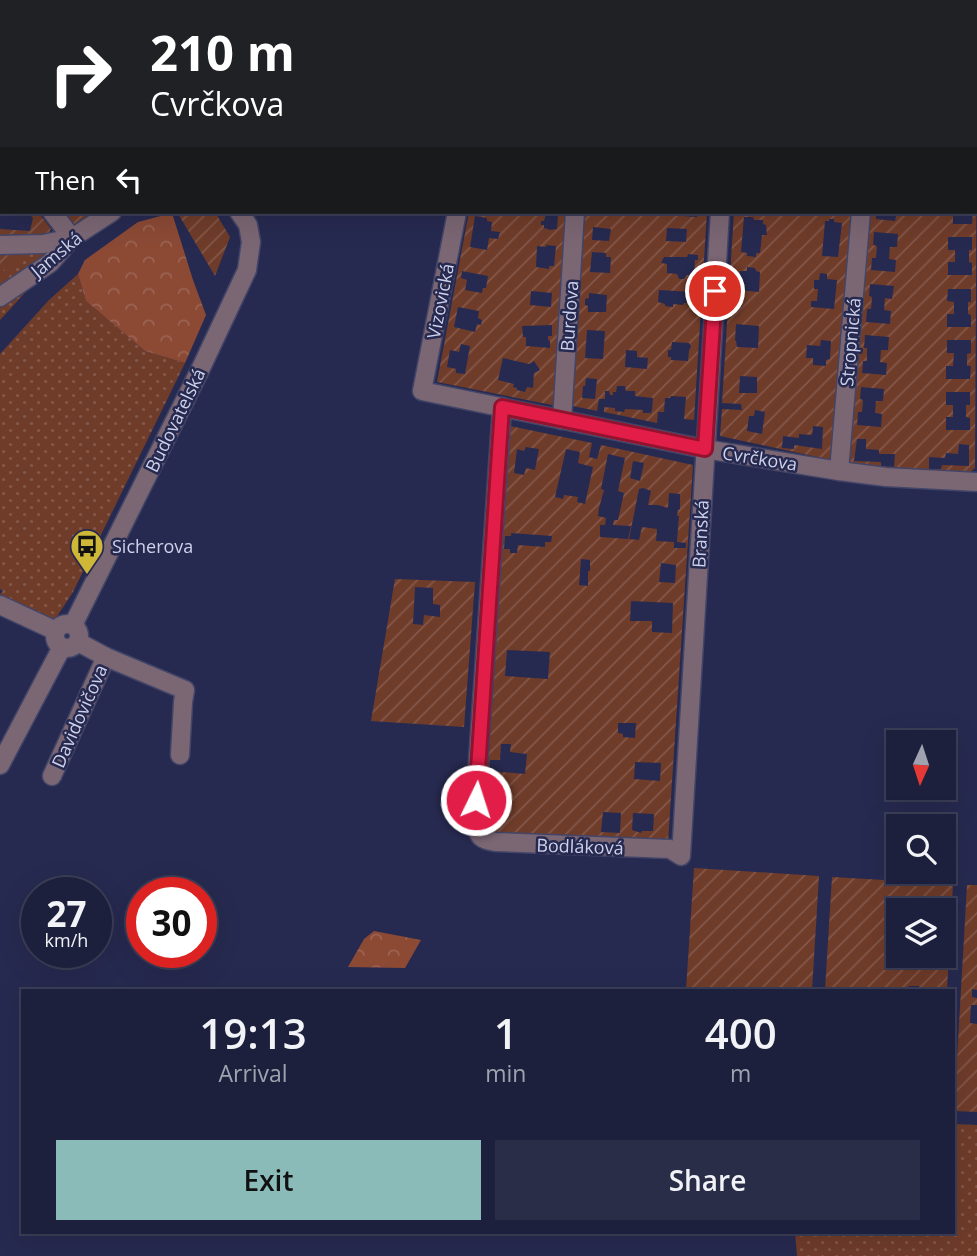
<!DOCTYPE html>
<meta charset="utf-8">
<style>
:root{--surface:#1d203c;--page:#2a2d47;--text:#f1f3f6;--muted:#a0a3af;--line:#3b3e56;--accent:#8bbbb9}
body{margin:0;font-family:"Open Sans",sans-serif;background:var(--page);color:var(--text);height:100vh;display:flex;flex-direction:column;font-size:26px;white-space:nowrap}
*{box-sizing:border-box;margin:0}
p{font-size:23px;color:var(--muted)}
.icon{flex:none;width:38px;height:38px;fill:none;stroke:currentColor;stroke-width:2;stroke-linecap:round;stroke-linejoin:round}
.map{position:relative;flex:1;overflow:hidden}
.side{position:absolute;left:21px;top:989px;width:934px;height:245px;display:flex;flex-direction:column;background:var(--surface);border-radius:0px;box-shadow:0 7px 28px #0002,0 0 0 2px var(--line)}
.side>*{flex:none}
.hud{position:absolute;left:0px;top:0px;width:978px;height:214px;box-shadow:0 7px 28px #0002,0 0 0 2px var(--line);background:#202124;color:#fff;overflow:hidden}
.needle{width:46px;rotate:183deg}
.controls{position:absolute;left:886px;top:730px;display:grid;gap:14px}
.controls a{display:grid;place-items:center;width:70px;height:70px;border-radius:0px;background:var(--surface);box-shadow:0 7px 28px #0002,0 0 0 2px var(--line);font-size:35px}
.speed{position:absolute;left:21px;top:877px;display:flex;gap:14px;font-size:35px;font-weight:700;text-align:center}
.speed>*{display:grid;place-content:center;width:91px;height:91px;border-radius:50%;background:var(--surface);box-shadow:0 7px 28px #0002,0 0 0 2px var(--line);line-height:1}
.speed small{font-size:18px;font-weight:400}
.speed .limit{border:10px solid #d22;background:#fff;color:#111}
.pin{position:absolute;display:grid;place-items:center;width:60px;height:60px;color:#fff;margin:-30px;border:4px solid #fff;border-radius:50%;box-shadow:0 2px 7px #0007}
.me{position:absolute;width:77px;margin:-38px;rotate:4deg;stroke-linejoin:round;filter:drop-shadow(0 0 5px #0008)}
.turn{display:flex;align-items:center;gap:24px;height:147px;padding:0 35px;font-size:32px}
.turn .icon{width:91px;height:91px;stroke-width:2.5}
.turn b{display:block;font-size:49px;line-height:60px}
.then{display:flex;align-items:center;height:66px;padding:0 35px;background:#0003;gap:14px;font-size:26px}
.eta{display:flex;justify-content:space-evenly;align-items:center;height:119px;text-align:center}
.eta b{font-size:42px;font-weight:600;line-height:49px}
.primary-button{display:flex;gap:14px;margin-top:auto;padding:14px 35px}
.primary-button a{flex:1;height:80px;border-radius:0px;background:var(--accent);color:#111;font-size:28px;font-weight:600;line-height:80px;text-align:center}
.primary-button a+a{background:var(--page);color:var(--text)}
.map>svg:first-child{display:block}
.grass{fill:url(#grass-dots)}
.forest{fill:url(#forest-crowns)}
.garden{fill:url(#garden-furrows);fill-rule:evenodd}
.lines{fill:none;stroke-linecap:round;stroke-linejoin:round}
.minor-casing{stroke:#424568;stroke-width:21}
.minor{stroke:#7b6774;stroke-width:18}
.route-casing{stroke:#92132f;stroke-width:18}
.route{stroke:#e11d48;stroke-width:12}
.labels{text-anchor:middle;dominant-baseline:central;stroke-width:5;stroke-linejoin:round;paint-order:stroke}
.street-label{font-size:18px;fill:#cdd1e9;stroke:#272a50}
.poi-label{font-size:18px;fill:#cdd1e9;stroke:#272a50;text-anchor:start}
</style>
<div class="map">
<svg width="977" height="1256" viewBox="0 0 977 1256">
<defs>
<pattern id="grass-dots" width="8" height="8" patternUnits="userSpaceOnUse" patternTransform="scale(1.75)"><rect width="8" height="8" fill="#703c2a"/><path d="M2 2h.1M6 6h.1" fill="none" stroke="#835749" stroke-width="1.8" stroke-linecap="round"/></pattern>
<pattern id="forest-crowns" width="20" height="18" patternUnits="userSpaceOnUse" patternTransform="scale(1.75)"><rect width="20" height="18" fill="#8c4a35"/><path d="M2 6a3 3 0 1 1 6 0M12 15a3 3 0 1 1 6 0" fill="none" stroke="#9b6352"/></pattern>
<pattern id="garden-furrows" width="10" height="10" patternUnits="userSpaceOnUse" patternTransform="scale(1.75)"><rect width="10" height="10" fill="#703c2a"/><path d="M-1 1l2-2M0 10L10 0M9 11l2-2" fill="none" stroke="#835749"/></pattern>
</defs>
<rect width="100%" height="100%" fill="#272a50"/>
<g class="grass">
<path d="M0,248H47L50,256L0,291V273L22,255L0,254Z"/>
<path d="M78,274L86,301L145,351L185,363L73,592L54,621L0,598V594L3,591L0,589V354L49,300Z"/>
<path d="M33,284L0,320V306Z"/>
<path d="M954,1124L977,1125V1256H797L795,1232H954Z"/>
</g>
<g class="forest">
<path d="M172,213L193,280L206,315L185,363L145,351L86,301L78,274L85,260L138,222Z"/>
<path d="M374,931L421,940L405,968L348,967L364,939Z"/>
</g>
<g class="garden">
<path d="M149,0H275V2H150Z"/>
<path d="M414,0H581V2H411Z"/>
<path d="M977,101L975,468L969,473L854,466L848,462L871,212H876V219L895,221L897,212H953V224H972L973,212H976ZM874,232L898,234L897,247H890L889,259L896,260L895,272L871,270L872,258H876L877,246L873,245ZM948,237H972V250H969V262L972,263V275H948V262H955V250H948ZM870,284L894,286L892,299L885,298L884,310L891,311L890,324L866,322L867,309H871L872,297L869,296ZM948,289H971V302H968V314L971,315V327H947V314H954V302L947,301ZM865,335L889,337L888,350H881L880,362L887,363L886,375L862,373L863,361H867V348H864ZM947,340H971V353L967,354V366H971L970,379H946V366H953L954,353H947ZM861,387L884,389L883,401H876L875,413L882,414L881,427L857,425L858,412H862L863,400L860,399ZM946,392H970V405H966V417L970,418V430H946V417H953V405H946ZM857,439H866V449L879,450V454H895L894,467L881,466V462L854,461ZM959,444L969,445V466L942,465L941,469H929V457L945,458L946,453L958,454Z"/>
<path d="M21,212H38L51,229L45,239L0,236V229L30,231L33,218L30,215H26L25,212Z"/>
<path d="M63,212H94L73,225Z"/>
<path d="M177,212H215L230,237L215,276Z"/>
<path d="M469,212H567L557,406L437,382ZM546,213L558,214L557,229L549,230L548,229L544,228V225H541V221H544ZM475,216L487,218V221L492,222L491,231L500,232L498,239L489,238L487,250L470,247ZM546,245L556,246L554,266H549V269L536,267L537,246L546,247ZM462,271L488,276L486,288H483L482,293L465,290L467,280L461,278ZM531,291L552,293L551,307L530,305ZM458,307L479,311L478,318L482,320L481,325L477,324L475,332L454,327ZM552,325V336H548V340L550,341V348L526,346V337H523L522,326ZM461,344L470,346L465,374L456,373V369L447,367L450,350L459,352ZM503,358L529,364L534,361L540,370L534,373L533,388L527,387L525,392L517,390V388L513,387L514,384L498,380Z"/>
<path d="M585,212H624V214L642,216L643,212H682V216L697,217L698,212H707L694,420L684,419L686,397L671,396L670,398H665L664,412H658L657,423L604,412V407L615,408V411L624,412L625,409L643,410V413H651L652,410L653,398L635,396V391H626L625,386H617L616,392H613V395H610L609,391H605V399H599L597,411L573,406ZM593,227L611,229L609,241L592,240ZM667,228L687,229L686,242L666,241ZM592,252L606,253V257H611L610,273L590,272ZM688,254L698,255V260H695L694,275H687L684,279H679L677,274L667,273V264L661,263L664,257H687ZM659,290L693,292L692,303H684L683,305L673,304V307L665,306V304L658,302ZM589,293L607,295L606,312H588V306L585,305V299L589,298ZM587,330L605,331L603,359L585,358ZM672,342L689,343L691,346L689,351L688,361L671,360V357H668V350H671ZM626,350L637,351V357L648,358L647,369L625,367ZM586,378L597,379L595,399L582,398L583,386H585Z"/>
<path d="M734,212H853L831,460L720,436L722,409L742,410L741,404L722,403ZM744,217H753L754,220H763V224L766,225L767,235H762L760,253H756V257L747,256V253L741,252ZM829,219H834V222L842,223L838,257L822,256L825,221H829ZM747,267L755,268L756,271L760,272L759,292L739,290L737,287L740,271H747ZM820,273L827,274V279L837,280L834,309L811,307V301H817L818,289H814V280H819ZM736,324L759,326L758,348L737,347L736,341L735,340ZM821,340L831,341L830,359L826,360V366L813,365V358H806L807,345L820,346ZM740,376L757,377V393H739ZM755,410L765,412L762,434L747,431L749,416H754ZM813,426L823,427L822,449L794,445V449L782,448L783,436L799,438V434L812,435Z"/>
<path d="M0,254L23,255L0,273Z"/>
<path d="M510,426L592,443L589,457L597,459L601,445L693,465L668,842L484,833ZM526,447L539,449L535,470L526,468L524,475L514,473L517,449L524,451ZM566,449L580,452L578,463L593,467L585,504L577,502L578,497L564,495L563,499L555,497ZM608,454L625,458L618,491L624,493L618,520H614L613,525L631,526L628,539L600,537V525H605L606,518L598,516L599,508L604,490L601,489ZM633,461L644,463L640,481L630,478ZM643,488L651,491L648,505H658L668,508L669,493L680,494V509L678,510L677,516H679L677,542L686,543V548H674V542L656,541L657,529L642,527L639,540L629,539L639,489ZM511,533L552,536L551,542H545V547L518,545L517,553H510V549H504L505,536H511ZM581,559L590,560V571H588V586L579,585ZM661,563L676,565L675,583L659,582ZM631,601L673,603L672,633L652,632V621H630ZM507,650L550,652L548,679L505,676ZM618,723H636L635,738L623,737V734L618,733ZM501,744H511L510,752L527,754L525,774L489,771L490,760H500ZM635,762L661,763L660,781L634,779ZM603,812L621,813L620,833L601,832ZM633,813L654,814L653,831H642L641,833L632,830Z"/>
<path d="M395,579L475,582L464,727L371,721ZM415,587L433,588V604L440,605V617L424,615L423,625L413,624Z"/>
<path d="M694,868L819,876L812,990H686Z"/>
<path d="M832,877L953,884L947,990H919V986H909L908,990H825ZM898,910H943V956H898Z"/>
<path d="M967,885H977V990L972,989V997L977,998V1005H971L970,1023L977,1024V1112L954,1111Z"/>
</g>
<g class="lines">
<defs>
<g id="minor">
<path d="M86,0L87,2"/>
<path d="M102,2L104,0"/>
<path d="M291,2L292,0"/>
<path d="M396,2L398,0"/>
<path d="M588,2V0"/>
<path d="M733,2V0"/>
<path d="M880,2V0"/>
<path d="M0,79L2,77"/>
<path d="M976,92H977"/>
<path d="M0,143L2,145"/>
<path d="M52,212L72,238"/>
<path d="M457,212L422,391L705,449L839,471L886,477L977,482"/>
<path d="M0,245L43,244L72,238"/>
<path d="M0,297L50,263L72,238L112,212"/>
<path d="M502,407L474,821C479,836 479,840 496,842L670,849L681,856L720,212"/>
<path d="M562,420L575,212"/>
<path d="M839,471L861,212"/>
<path d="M0,605L56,631"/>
<circle cx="67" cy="636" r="12"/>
<path d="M73,625L201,368L247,270L251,242L248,225L239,212"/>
<path d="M78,642L106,657L185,690L183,702L180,755"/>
<path d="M0,765L62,647"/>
<path d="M52,776L106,657"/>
</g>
</defs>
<use href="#minor" class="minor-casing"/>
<use href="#minor" class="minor"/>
</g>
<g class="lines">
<defs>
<path id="route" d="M476,800L502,407L705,449L715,291"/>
</defs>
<use href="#route" class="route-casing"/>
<use href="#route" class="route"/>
</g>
<defs>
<symbol id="bus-pin" viewBox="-11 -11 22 30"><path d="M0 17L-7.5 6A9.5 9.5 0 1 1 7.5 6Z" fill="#cfb837" stroke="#272a50"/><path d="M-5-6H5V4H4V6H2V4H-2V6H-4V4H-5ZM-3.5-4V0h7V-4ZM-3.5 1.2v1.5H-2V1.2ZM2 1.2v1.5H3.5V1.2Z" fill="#111"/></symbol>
</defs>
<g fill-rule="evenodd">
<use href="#bus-pin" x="68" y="527" width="38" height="52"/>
</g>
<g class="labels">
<g class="street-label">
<text transform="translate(56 254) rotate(-40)">Jamská</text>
<text transform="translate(440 301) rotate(-79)">Vizovická</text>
<text transform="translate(569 316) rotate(-86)">Burdova</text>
<text transform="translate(850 342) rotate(-85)">Stropnická</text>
<text transform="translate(175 420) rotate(-64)">Budovatelská</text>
<text transform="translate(760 458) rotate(9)">Cvrčkova</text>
<text transform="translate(700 534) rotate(-87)">Branská</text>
<text transform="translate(79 716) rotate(-66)">Davidovičova</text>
<text transform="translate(580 846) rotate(2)">Bodláková</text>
</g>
<g class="poi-label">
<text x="112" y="546">Sicherova</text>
</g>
</g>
</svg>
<div class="controls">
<a><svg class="needle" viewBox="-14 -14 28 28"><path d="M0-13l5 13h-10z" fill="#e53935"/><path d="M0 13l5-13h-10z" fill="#a0a3af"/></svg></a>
<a><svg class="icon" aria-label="search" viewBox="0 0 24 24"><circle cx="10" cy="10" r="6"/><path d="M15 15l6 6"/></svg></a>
<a><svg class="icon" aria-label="layers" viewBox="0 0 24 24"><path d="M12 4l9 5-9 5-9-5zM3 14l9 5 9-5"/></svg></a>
</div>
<div class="speed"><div>27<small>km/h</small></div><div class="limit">30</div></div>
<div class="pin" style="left:715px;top:291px;background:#d93025"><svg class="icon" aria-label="arrive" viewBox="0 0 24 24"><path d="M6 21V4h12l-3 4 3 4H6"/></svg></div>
<svg class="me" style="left:476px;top:800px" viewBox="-20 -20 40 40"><circle r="17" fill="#e11d48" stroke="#fff" stroke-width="3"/><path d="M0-11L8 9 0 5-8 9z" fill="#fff"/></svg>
<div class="hud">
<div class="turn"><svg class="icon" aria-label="right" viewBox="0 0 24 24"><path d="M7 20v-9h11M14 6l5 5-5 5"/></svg><div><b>210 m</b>Cvrčkova</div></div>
<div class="then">Then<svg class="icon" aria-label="left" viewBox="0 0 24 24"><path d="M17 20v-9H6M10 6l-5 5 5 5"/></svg></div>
</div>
<section class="side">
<div class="eta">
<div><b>19:13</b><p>Arrival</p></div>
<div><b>1</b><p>min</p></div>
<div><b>400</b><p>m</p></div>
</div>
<div class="primary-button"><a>Exit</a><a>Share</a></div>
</section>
</div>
